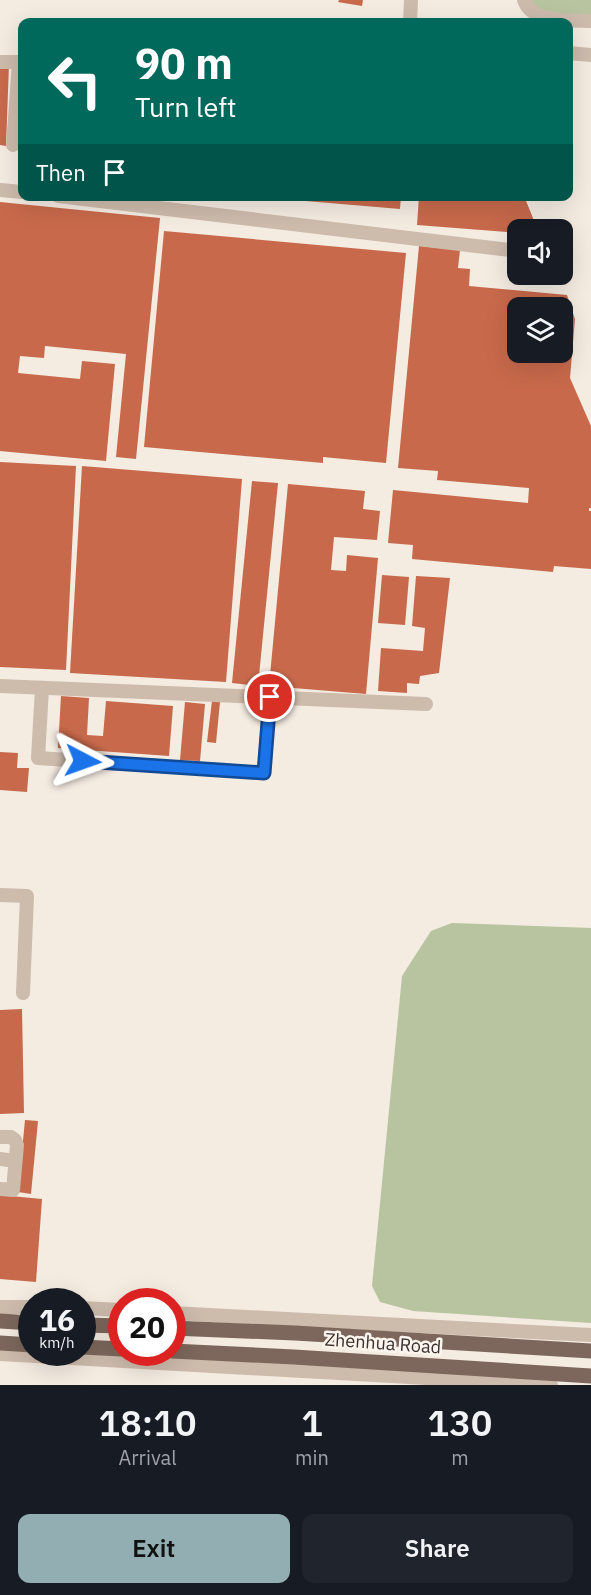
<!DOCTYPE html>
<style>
:root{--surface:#171b24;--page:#20242c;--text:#f1f3f6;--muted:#9ea1a6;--accent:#92aeb2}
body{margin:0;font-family:"IBM Plex Sans",sans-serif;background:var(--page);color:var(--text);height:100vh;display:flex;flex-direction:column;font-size:22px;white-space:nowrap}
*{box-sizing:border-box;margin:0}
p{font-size:20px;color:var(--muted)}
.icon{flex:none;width:33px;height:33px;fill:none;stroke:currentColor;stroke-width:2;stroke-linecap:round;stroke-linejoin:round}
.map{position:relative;height:1385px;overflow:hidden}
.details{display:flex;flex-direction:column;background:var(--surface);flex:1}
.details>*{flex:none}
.banner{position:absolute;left:18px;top:18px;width:555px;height:183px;border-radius:12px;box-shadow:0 6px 24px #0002;background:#00695c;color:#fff;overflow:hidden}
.fabs{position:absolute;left:507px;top:219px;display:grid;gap:12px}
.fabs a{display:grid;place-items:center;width:66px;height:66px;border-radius:12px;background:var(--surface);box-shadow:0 6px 24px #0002;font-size:30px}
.speed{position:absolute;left:18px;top:1288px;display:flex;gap:12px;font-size:30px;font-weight:700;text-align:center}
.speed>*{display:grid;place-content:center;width:78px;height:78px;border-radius:50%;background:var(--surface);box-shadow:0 6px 24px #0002;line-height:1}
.speed small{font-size:15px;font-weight:400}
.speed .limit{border:9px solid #d22;background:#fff;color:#111}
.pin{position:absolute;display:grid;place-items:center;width:51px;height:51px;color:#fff;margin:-26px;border:3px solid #fff;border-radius:50%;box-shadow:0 2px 6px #0007}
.me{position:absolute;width:66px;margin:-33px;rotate:94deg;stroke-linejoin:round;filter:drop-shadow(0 0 4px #0008)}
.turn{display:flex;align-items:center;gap:21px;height:126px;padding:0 18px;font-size:27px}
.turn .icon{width:78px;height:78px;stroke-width:2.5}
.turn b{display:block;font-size:42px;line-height:51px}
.then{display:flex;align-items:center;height:57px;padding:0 18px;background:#0003;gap:12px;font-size:22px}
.eta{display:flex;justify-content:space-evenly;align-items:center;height:102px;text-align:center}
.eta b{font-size:36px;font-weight:600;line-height:42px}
.primary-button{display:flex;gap:12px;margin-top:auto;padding:12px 18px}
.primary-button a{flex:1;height:69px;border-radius:12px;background:var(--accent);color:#111;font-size:24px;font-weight:600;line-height:69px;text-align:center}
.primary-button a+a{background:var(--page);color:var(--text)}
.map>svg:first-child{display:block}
.green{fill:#b8c4a0}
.building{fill:#c8694b;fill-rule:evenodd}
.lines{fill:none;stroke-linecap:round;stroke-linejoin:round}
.minor{stroke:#cdbbac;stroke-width:14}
.major{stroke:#7d675c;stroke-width:15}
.route-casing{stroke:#114b97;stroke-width:15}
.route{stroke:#1a73e8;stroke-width:10}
.labels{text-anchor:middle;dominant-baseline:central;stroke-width:5;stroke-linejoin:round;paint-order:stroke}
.street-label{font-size:18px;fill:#3b302b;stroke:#fbf5ee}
</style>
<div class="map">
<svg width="591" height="1385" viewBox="0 0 591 1385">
<rect width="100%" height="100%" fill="#f4ebe1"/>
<g class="green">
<path d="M524,0H591V21L542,18Z"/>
<path d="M452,923L591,928V1323L413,1311L380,1302L372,1286L402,976L431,931Z"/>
</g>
<g class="building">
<path d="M339,0H363L362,6L338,2Z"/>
<path d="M0,63L9,64L6,146L0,145Z"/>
<path d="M21,146H22V166H20Z"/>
<path d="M270,196H401L400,209L270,198Z"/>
<path d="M419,196H524L533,218L532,230H518V233L417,225Z"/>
<path d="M0,202L160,218L136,459L116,457L126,354L45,346L44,358L20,356L18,373L80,379L82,361L115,364L106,461L0,451Z"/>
<path d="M164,231L406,253L386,463L323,457V463L144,447Z"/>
<path d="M419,246L460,250L458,268L470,269L469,286L567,295L575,319L570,378L591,426V508H589V511H591V569L554,566L553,572L412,559L413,545L388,543L393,490L528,503L529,488L437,480L438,471L398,468ZM518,308H562V352H518Z"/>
<path d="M0,462L76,466L66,670L0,667Z"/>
<path d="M82,466L242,479L226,682L70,673Z"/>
<path d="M252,481L278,483L258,686L232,683Z"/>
<path d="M288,484L365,491L363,509L380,511L377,540L334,537L331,570L346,571L347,555L378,558L366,694L269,686Z"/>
<path d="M382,575L409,577L405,625L378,623Z"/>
<path d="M416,576L450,578L439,673L420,676L419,684L407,683V693L378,691L381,648L423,651L425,628L412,626Z"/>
<path d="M61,696L89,698L87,735L103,736L106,701L173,706L169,756L58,748Z"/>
<path d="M212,701L220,702L216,743L207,742Z"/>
<path d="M185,702L205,704L200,761L180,760Z"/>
<path d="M0,752L18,753L17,768H29L27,792L0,790Z"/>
<path d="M22,1009L24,1113L0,1114V1010Z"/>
<path d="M25,1120L38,1121L31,1194L18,1192Z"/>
<path d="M0,1195L42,1199L36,1282L0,1279Z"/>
</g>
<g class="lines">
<g class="minor">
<path d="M524,0C532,24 570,20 591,21"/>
<path d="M410,22L411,0"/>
<path d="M568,53L591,55"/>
<path d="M0,62H22"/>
<path d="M13,145L19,62"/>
<path d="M0,190L22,192"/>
<path d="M58,196L518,251"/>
<path d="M0,686L426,704"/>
<path d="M42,688L38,758L264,773L270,697"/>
<path d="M0,895L27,896L23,993"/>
<path d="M0,1137H11L15,1140L17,1145L13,1190L0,1189"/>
<path d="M0,1159L15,1161"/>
<path d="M0,1307H32"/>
<path d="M82,1308L122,1310"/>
<path d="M172,1313L591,1335"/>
<path d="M0,1354L551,1385"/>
</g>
<g class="major">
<path d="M0,1321L32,1323"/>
<path d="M82,1325L122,1326"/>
<path d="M172,1328L295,1333L591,1351"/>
<path d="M0,1343L32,1345"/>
<path d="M82,1347L122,1349"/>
<path d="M172,1351L294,1357L591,1376"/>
</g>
</g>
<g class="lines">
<defs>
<path id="route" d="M83,761L264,773L270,697"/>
</defs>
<use href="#route" class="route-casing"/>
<use href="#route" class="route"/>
</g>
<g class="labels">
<g class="street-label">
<text transform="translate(383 1343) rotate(4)">Zhenhua Road</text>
</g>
</g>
</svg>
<div class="fabs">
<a><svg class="icon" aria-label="sound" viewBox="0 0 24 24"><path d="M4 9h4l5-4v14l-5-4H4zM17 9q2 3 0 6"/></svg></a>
<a><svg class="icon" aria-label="layers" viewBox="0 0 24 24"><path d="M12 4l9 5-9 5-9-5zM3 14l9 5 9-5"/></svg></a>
</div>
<div class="speed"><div>16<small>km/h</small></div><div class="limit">20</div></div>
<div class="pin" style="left:270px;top:697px;background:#d93025"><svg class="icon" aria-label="arrive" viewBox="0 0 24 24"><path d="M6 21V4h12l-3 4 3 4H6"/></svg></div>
<svg class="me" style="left:83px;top:761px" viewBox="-20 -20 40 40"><path d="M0-17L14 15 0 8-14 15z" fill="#1a73e8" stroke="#fff" stroke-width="4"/></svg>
<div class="banner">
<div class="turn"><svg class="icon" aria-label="left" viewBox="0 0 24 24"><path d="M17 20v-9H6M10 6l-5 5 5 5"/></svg><div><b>90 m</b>Turn left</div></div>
<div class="then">Then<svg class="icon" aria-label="arrive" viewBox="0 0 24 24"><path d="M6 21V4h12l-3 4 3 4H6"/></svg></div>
</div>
</div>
<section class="details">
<div class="eta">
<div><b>18:10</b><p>Arrival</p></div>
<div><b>1</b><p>min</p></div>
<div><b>130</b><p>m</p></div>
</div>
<div class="primary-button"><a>Exit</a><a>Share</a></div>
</section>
